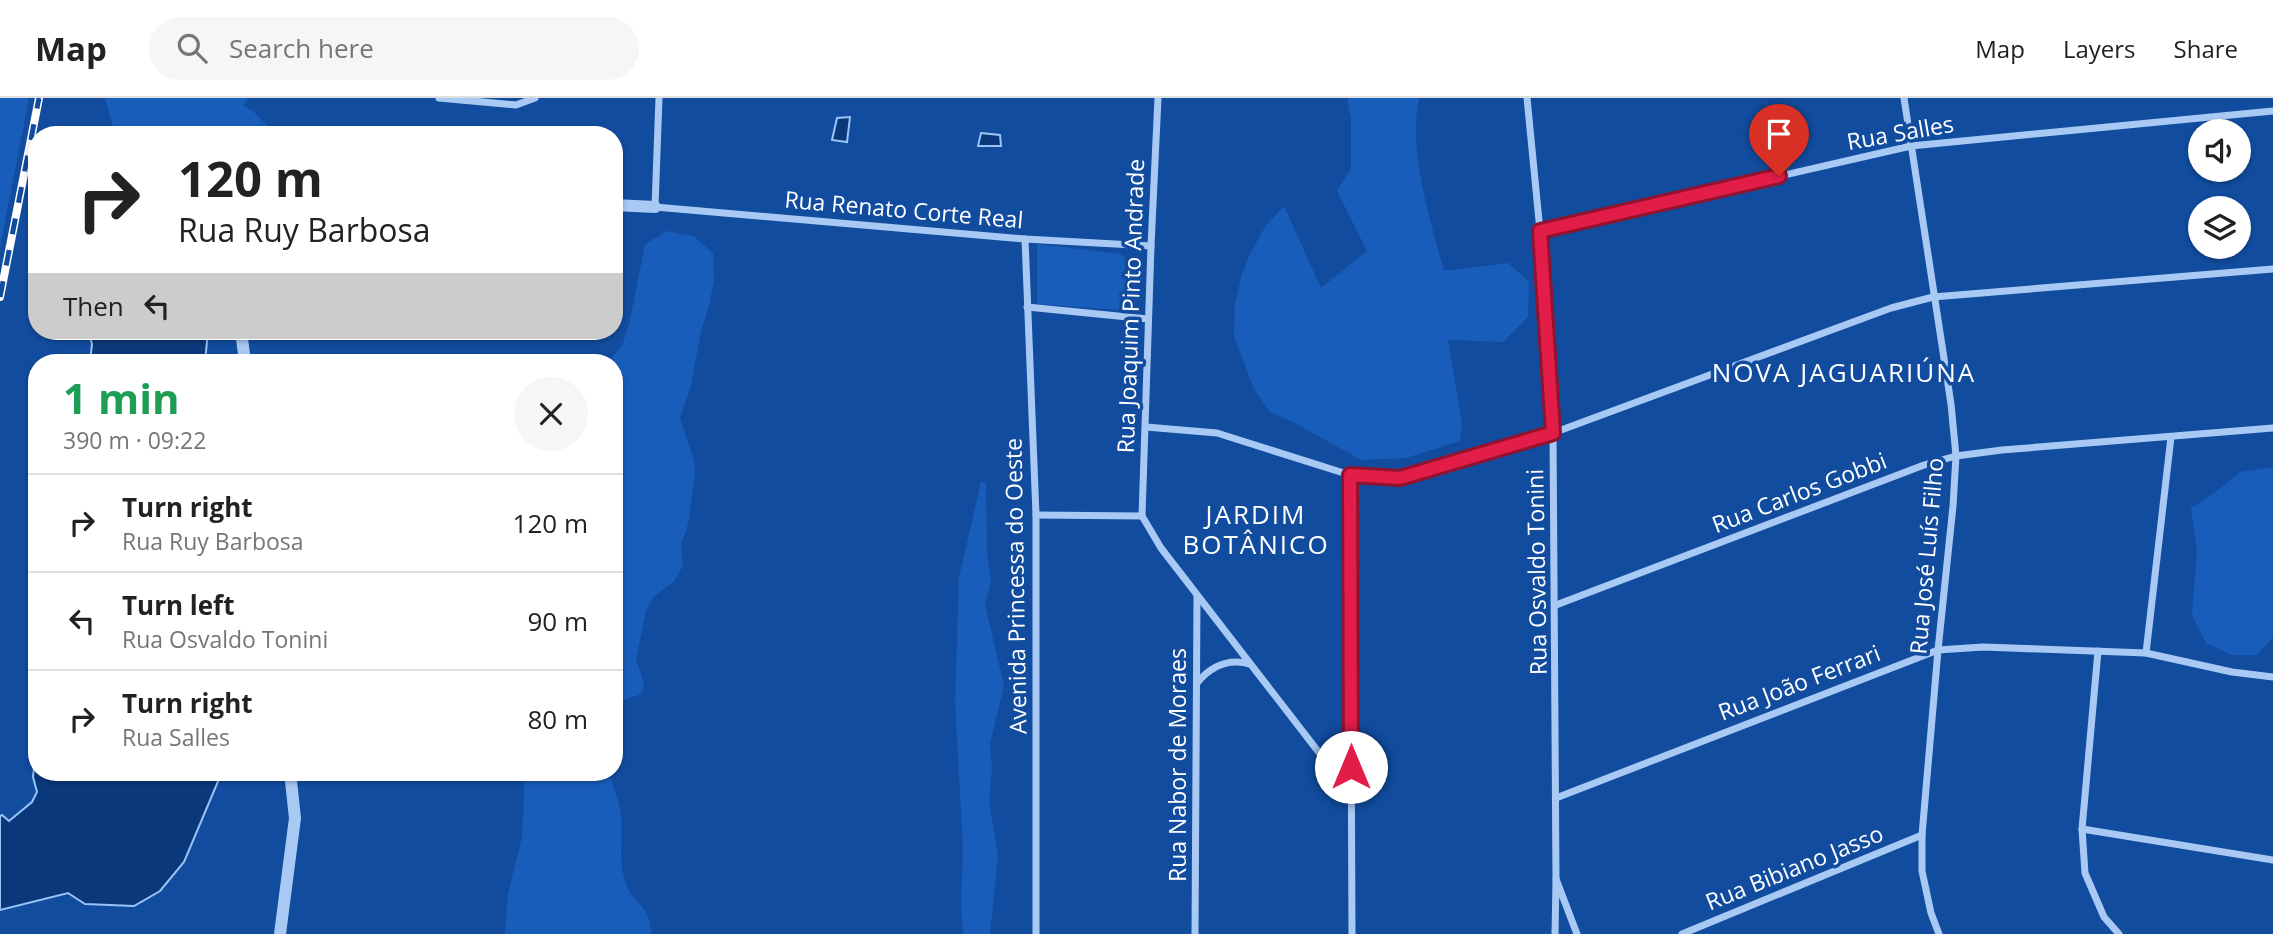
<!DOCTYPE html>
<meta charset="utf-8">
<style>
:root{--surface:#fff;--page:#f6f6f6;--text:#222;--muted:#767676;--line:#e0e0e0}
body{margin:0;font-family:"Open Sans",sans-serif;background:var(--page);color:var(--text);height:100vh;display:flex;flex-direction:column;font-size:26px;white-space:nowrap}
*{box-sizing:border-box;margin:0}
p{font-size:23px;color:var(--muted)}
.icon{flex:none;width:38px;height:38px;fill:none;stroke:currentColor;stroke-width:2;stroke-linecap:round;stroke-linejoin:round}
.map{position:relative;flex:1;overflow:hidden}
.panel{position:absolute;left:28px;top:256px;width:595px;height:427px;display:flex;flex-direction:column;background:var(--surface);border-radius:28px;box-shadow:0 2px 5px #0004}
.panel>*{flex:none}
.top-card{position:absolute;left:28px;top:28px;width:595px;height:214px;border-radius:28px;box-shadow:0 2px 5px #0004;background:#fff;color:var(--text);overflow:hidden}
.controls{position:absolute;left:2188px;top:21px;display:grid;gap:14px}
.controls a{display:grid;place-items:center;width:63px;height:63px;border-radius:50%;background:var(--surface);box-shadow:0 2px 5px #0004;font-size:35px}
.pin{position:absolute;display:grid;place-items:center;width:60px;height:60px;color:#fff;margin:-72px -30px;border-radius:50% 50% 50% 0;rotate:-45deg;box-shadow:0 0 7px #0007}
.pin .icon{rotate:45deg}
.me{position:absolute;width:77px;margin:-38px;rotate:0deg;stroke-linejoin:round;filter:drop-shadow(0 0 5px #0008)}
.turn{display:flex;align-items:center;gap:24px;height:147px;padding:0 35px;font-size:32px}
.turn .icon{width:91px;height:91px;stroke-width:2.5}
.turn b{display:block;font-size:49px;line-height:60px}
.then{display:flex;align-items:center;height:66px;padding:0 35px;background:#0003;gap:14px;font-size:26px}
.round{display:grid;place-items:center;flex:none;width:74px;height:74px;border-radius:37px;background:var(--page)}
.overview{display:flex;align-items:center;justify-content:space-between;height:119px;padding:0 35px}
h1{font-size:42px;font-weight:700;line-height:52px;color:#1e9e55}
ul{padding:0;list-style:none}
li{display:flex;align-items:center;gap:21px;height:98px;padding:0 35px;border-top:2px solid var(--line)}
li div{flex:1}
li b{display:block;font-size:26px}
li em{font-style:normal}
header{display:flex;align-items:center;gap:42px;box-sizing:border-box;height:98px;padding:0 35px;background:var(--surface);border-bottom:2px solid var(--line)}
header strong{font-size:33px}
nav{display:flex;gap:38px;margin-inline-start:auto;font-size:24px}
.search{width:490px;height:63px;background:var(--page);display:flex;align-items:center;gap:18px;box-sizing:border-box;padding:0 24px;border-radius:38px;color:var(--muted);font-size:26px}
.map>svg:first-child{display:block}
.green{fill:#195dba}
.water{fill:#0a387b;stroke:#9ac4f8;stroke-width:2}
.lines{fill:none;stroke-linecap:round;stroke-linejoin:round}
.minor{stroke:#a9c9f5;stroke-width:7}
.tertiary{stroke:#a9c9f5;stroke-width:12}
.rail-casing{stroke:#fff;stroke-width:8}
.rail{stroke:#114c9f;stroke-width:5;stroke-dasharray:16;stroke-linecap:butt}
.route-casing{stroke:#92132f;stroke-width:18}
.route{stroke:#e11d48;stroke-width:12}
.labels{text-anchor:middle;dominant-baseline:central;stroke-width:7;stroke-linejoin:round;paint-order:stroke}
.street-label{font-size:23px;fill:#fff;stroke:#114c9f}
.quarter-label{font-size:26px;letter-spacing:2px;fill:#fff;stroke:#114c9f}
</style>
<header>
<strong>Map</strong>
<div class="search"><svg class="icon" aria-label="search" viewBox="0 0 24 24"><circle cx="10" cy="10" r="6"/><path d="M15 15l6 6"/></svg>Search here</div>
<nav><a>Map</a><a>Layers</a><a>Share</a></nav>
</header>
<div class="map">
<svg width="2273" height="836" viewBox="0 0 2273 836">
<rect width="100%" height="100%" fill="#114c9f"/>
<g class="green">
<path d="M0,0H29L0,149Z"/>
<path d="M105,0H248L243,7L255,15L276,37H115Z"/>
<path d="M1347,0H1419C1408,55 1430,120 1444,173L1508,165L1529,184L1528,219L1503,244L1448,242L1462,326L1460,343L1406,360L1361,362L1293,324L1270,314L1254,291L1234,238L1235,208L1241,179L1250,156L1265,129L1284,108L1321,190L1367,153L1337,93L1351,70V21Z"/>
<path d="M667,133L693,138L713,155L714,182L709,208L701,233L691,288L680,320L694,362L695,378L688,426L681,447L683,468L674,483L653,500L646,513L636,561L644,585L643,592L639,597L614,605V264H608L622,248L630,223L645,146Z"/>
<path d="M1037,146L1121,156L1137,172L1135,213L1037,206Z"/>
<path d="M2273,369V539L2257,557H2232L2206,545L2192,517L2197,453L2191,410L2212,397L2240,374Z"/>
<path d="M981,384L986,385L987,455L991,483L985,506L1004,588L990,646L992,671L989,703L998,758L990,836H963L961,806L963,750L955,605L959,479Z"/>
<path d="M525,674H609C613,688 619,702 621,717C623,740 617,766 627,788C635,808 651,808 651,836H505L508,796L522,739Z"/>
</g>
<g class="water">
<path d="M850,19L847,44L832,42L837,20Z"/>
<path d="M981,35L1000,37L1001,48H978Z"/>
<path d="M88,233H208L205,264H90L92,246Z"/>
<path d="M29,373H37V431L35,426Z"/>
<path d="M37,645V674H222L184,764L160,793L134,808L85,806L68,795L0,812V718L2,717L9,723L32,704L37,694L33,679Z"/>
</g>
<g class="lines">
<g class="minor">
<path d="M439,0L516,7L535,0"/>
<path d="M659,0L655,109L1025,141L1151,148"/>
<path d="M1527,0L1540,133L1553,335L1556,781"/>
<path d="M1904,0L1951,306L1956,358L1953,408L1938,552L1922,737V773L1931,815L1939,836"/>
<path d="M1540,133L1911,48L2273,13"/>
<path d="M1025,141L1036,417V836"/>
<path d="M1027,209L1148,221"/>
<path d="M1146,329L1217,335L1350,377L1400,380L1553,335L1891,210L1933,199L2273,171"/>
<path d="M1350,377L1352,836"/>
<path d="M1036,417L1142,418"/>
<path d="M1142,418L1151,148L1158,0"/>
<path d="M1142,418L1161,450L1351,696"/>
<path d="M1556,507L1924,367L1956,358L2002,352L2273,330"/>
<path d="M2098,553L2082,731L2085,775L2104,819L2119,836"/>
<path d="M2146,555L2171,339"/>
<path d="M1197,585C1211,568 1228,560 1250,566"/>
<path d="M1556,700L1938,552L1983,549L2146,555L2232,574L2273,579"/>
<path d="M2082,731L2273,762"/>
<path d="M1195,836L1197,498"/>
<path d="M1555,836L1556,781L1577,836"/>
<path d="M1682,836L1922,737"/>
</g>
<g class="tertiary">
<path d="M614,107L655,109"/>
<path d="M241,233L245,264"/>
<path d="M280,836L295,720L290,674"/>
</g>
<defs>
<path id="rail" d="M0,199L39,0"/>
</defs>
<use href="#rail" class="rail-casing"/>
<use href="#rail" class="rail"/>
</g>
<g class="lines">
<defs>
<path id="route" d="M1351,669L1350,377L1400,380L1553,335L1540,133L1779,78"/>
</defs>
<use href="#route" class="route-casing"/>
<use href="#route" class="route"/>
</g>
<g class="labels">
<g class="street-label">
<text transform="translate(1900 34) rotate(-10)">Rua Salles</text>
<text transform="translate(904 111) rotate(5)">Rua Renato Corte Real</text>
<text transform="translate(1130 208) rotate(-88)">Rua Joaquim Pinto Andrade</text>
<text transform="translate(1799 394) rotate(-21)">Rua Carlos Gobbi</text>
<text transform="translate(1926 458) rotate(-85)">Rua José Luís Filho</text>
<text transform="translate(1536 474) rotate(-91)">Rua Osvaldo Tonini</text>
<text transform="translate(1015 488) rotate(-91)">Avenida Princessa do Oeste</text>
<text transform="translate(1799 584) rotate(-21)">Rua João Ferrari</text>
<text transform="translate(1177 667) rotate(-90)">Rua Nabor de Moraes</text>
<text transform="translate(1794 769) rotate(-22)">Rua Bibiano Jasso</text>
</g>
<g class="quarter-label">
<text x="1844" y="274">NOVA JAGUARIÚNA</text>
<text x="1256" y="416">JARDIM<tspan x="1256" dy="30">BOTÂNICO</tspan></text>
</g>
</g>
</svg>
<div class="controls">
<a><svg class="icon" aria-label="sound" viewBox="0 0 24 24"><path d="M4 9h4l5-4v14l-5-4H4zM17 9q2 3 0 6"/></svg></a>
<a><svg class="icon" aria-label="layers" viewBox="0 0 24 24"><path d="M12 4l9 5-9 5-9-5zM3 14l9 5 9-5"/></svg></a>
</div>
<div class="pin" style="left:1779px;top:78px;background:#d93025"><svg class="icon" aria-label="arrive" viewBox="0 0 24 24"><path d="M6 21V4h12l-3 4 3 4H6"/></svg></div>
<svg class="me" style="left:1351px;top:669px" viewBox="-20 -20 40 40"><circle r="19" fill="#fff"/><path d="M0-13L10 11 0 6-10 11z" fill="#e11d48"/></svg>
<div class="top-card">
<div class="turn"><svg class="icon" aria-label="right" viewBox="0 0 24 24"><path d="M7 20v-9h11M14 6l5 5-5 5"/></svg><div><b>120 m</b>Rua Ruy Barbosa</div></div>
<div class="then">Then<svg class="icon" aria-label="left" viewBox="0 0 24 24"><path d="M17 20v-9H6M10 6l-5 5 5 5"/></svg></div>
</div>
<section class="panel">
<div class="overview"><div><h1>1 min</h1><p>390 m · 09:22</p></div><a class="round"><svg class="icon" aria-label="close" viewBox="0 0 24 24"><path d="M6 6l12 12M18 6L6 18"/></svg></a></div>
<ul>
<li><svg class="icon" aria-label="right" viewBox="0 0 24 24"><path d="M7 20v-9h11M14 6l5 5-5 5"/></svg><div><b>Turn right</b><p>Rua Ruy Barbosa</p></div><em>120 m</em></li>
<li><svg class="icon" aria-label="left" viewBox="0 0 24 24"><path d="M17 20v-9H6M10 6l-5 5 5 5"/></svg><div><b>Turn left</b><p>Rua Osvaldo Tonini</p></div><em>90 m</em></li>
<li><svg class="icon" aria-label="right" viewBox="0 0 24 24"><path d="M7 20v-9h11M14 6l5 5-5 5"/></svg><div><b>Turn right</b><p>Rua Salles</p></div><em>80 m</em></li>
</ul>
</section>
</div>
